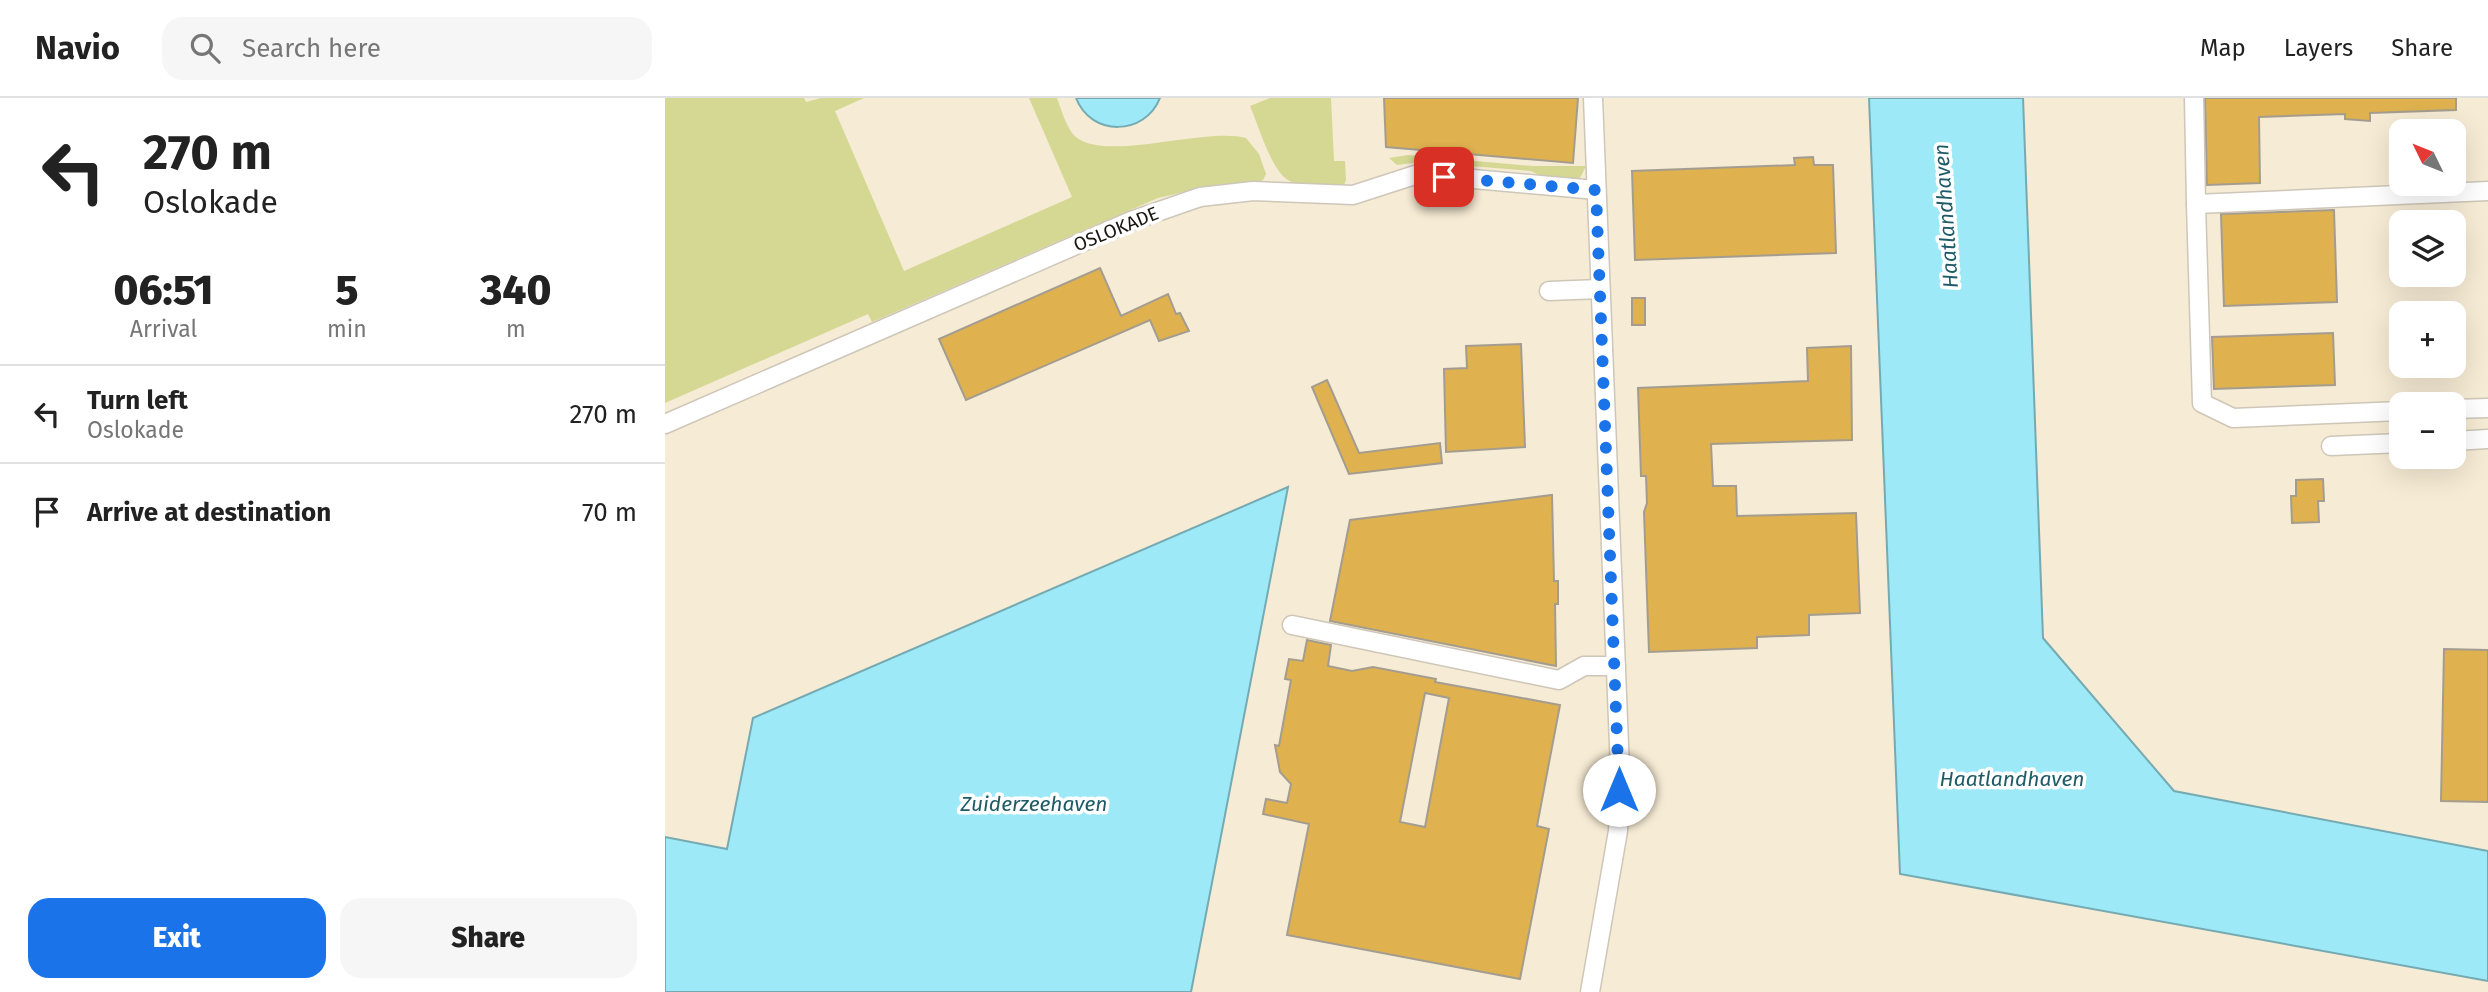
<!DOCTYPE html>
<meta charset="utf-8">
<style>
:root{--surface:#fff;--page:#f6f6f6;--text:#222;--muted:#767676;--line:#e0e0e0;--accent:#1a73e8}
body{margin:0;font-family:"Fira Sans",sans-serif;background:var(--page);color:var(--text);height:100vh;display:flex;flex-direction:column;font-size:26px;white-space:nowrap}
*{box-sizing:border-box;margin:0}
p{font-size:23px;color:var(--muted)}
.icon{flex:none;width:38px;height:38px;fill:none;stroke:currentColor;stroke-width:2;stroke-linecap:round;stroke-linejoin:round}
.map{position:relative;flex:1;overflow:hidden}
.panel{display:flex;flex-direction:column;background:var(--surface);width:665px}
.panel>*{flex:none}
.top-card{background:#fff;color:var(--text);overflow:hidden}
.needle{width:46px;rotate:313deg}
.tools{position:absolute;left:1724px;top:21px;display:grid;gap:14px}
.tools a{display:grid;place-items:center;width:77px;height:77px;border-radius:14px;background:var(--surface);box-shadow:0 7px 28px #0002;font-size:35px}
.pin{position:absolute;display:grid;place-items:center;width:60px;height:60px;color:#fff;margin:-30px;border-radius:14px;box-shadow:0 4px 10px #0006}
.me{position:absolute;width:77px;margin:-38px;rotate:0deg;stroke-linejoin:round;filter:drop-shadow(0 0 5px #0008)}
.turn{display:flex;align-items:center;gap:24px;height:147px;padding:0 28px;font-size:32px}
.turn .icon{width:91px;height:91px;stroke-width:2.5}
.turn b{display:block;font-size:49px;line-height:60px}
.eta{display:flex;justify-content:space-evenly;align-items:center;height:119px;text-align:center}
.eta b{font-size:42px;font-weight:800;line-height:49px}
.action{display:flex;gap:14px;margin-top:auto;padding:14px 28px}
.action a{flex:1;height:80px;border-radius:21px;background:var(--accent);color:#fff;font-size:28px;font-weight:800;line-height:80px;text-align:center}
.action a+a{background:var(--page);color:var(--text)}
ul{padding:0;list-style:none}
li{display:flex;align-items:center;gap:21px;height:98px;padding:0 28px;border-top:2px solid var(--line)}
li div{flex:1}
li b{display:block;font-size:26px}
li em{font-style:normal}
header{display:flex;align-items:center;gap:42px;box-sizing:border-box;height:98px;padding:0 35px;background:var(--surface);border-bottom:2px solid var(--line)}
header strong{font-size:33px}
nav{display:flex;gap:38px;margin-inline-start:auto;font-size:24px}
.search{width:490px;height:63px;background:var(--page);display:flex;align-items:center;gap:18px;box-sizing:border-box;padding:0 24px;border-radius:21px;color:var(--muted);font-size:26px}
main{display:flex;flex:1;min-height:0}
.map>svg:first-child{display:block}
.built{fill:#f6ebd4;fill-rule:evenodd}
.green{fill:#d4d893}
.water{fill:#9de9f7;stroke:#75aab2;stroke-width:2}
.building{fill:#dfb24f;stroke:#a49d8f;stroke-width:2;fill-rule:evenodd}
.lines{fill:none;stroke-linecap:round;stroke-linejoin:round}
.minor-casing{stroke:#cec6b8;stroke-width:21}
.minor{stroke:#fff;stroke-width:18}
.route{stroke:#1a73e8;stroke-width:12;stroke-dasharray:0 21.6}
.labels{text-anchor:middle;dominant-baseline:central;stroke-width:7;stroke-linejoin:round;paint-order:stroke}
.street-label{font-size:19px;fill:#191611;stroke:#fff}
.water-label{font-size:21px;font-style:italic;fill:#1f5b66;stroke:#fff}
</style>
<header>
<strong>Navio</strong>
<div class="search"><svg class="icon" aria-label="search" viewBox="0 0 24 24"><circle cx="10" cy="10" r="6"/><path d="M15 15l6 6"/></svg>Search here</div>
<nav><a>Map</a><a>Layers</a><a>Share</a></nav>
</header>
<main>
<section class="panel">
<div class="top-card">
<div class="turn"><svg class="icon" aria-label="left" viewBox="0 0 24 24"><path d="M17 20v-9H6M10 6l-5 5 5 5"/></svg><div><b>270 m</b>Oslokade</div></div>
</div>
<div class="eta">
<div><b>06:51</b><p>Arrival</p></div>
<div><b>5</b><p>min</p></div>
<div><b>340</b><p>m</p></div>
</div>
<ul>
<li><svg class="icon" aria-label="left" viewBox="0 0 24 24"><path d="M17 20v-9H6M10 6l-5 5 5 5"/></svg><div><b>Turn left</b><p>Oslokade</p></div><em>270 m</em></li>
<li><svg class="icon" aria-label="arrive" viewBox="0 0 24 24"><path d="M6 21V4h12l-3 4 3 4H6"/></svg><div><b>Arrive at destination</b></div><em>70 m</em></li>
</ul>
<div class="action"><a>Exit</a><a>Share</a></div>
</section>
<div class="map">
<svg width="1823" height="894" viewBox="0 0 1823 894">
<rect width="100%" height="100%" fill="#fef6e7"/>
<path class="built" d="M0,0H1823V894H0ZM1736,33H1788V86H1736ZM1736,124H1788V177H1736ZM1736,215H1788V268H1736ZM1736,306H1788V359H1736Z"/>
<g class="green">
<path d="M0,0H139L141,4L156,0H199L170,13L239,173L407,99L364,0H392C396,11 400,25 407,35C432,68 539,28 581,40L594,56L601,76L598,82L594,84L549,87L493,100L207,224L203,216L0,305Z"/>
<path d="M605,0H666L669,63H680L681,82L678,90C662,89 636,91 623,82C606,72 593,26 585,8Z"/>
<path d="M743,57L868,68H921L915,80C900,85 880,81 866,73L755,64L732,67L724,60Z"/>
</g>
<g class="water">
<path d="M411,0H495C480,38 426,39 411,0Z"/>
<path d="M1204,0H1358L1378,540L1509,693L1823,753V883L1235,776Z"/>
<path d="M623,389L526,894H0V739L62,751L88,620Z"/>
</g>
<g class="building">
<path d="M719,0H913L908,65L721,49Z"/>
<path d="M1540,0H1791V12L1705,15V23L1680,21V16L1594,19L1595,85L1542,87Z"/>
<path d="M1148,59L1149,67H1168L1171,155L970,162L967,73L1130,67L1129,60Z"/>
<path d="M1669,112L1672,204L1559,208L1556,116Z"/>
<path d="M435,170L456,218L503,196L511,216L515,215L524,233L494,243L485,222L301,302L274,241Z"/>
<rect x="967" y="200" width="13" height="27"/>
<path d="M1668,235L1670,287L1549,291L1547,239Z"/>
<path d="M856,246L860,349L781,354L779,271L802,270L801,248Z"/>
<path d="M1186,248L1187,342L1046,346L1048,388H1071L1072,418L1191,415L1195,515L1144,517V537L1092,539V550L984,554L979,414L982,405L981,378H976L973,290L1143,283L1142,250Z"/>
<path d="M662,282L694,355L775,345L777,365L684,376L647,289Z"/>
<path d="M1658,381L1659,403H1653L1654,424L1627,425L1626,398H1631V382Z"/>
<path d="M887,397L889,483H893V506H890L891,568L665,523L685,422Z"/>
<path d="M642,542L666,547L663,568L687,573L708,569L771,581L770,584L895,607L872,728L884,731L855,881L622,837L644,726L598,716L601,701L622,705L626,686L615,674L610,647L614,648L626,582L620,581L624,561L638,563ZM760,595L784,600L760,729L735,724Z"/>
<path d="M1779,551L1823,552V704L1776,703Z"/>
</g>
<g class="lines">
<defs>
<g id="minor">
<path d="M1529,0L1531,106L1823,93"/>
<path d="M1531,106L1537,305L1568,320L1736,313"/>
<path d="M884,193L935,191"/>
<path d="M1788,311L1823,310"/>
<path d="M0,326L466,123L535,99L588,93L688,97L753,76L931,92"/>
<path d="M1788,343L1823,341"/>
<path d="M1666,348L1736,345"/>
<path d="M627,527L894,582L919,568H951"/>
<path d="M925,894L953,733L955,672L928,0"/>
</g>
</defs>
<use href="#minor" class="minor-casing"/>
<use href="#minor" class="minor"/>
</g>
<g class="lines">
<path class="route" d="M779,79L931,92L954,692"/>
</g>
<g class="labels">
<g class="street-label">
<text transform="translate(451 131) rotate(-22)">OSLOKADE</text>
</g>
<g class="water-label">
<text transform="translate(1281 118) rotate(-94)">Haatlandhaven</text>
<text x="1347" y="681">Haatlandhaven</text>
<text x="369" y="706">Zuiderzeehaven</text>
</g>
</g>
</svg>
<div class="tools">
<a><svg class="needle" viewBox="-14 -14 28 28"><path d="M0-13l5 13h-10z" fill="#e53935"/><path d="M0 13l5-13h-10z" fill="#767676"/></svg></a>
<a><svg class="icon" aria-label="layers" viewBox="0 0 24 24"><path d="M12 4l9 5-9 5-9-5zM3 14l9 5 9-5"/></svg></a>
<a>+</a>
<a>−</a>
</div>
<div class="pin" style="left:779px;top:79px;background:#d93025"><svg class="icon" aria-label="arrive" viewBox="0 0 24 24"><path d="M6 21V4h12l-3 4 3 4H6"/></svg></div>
<svg class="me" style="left:954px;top:692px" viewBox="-20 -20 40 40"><circle r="19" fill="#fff"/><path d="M0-13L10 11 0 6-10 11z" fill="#1a73e8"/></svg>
</div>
</main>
